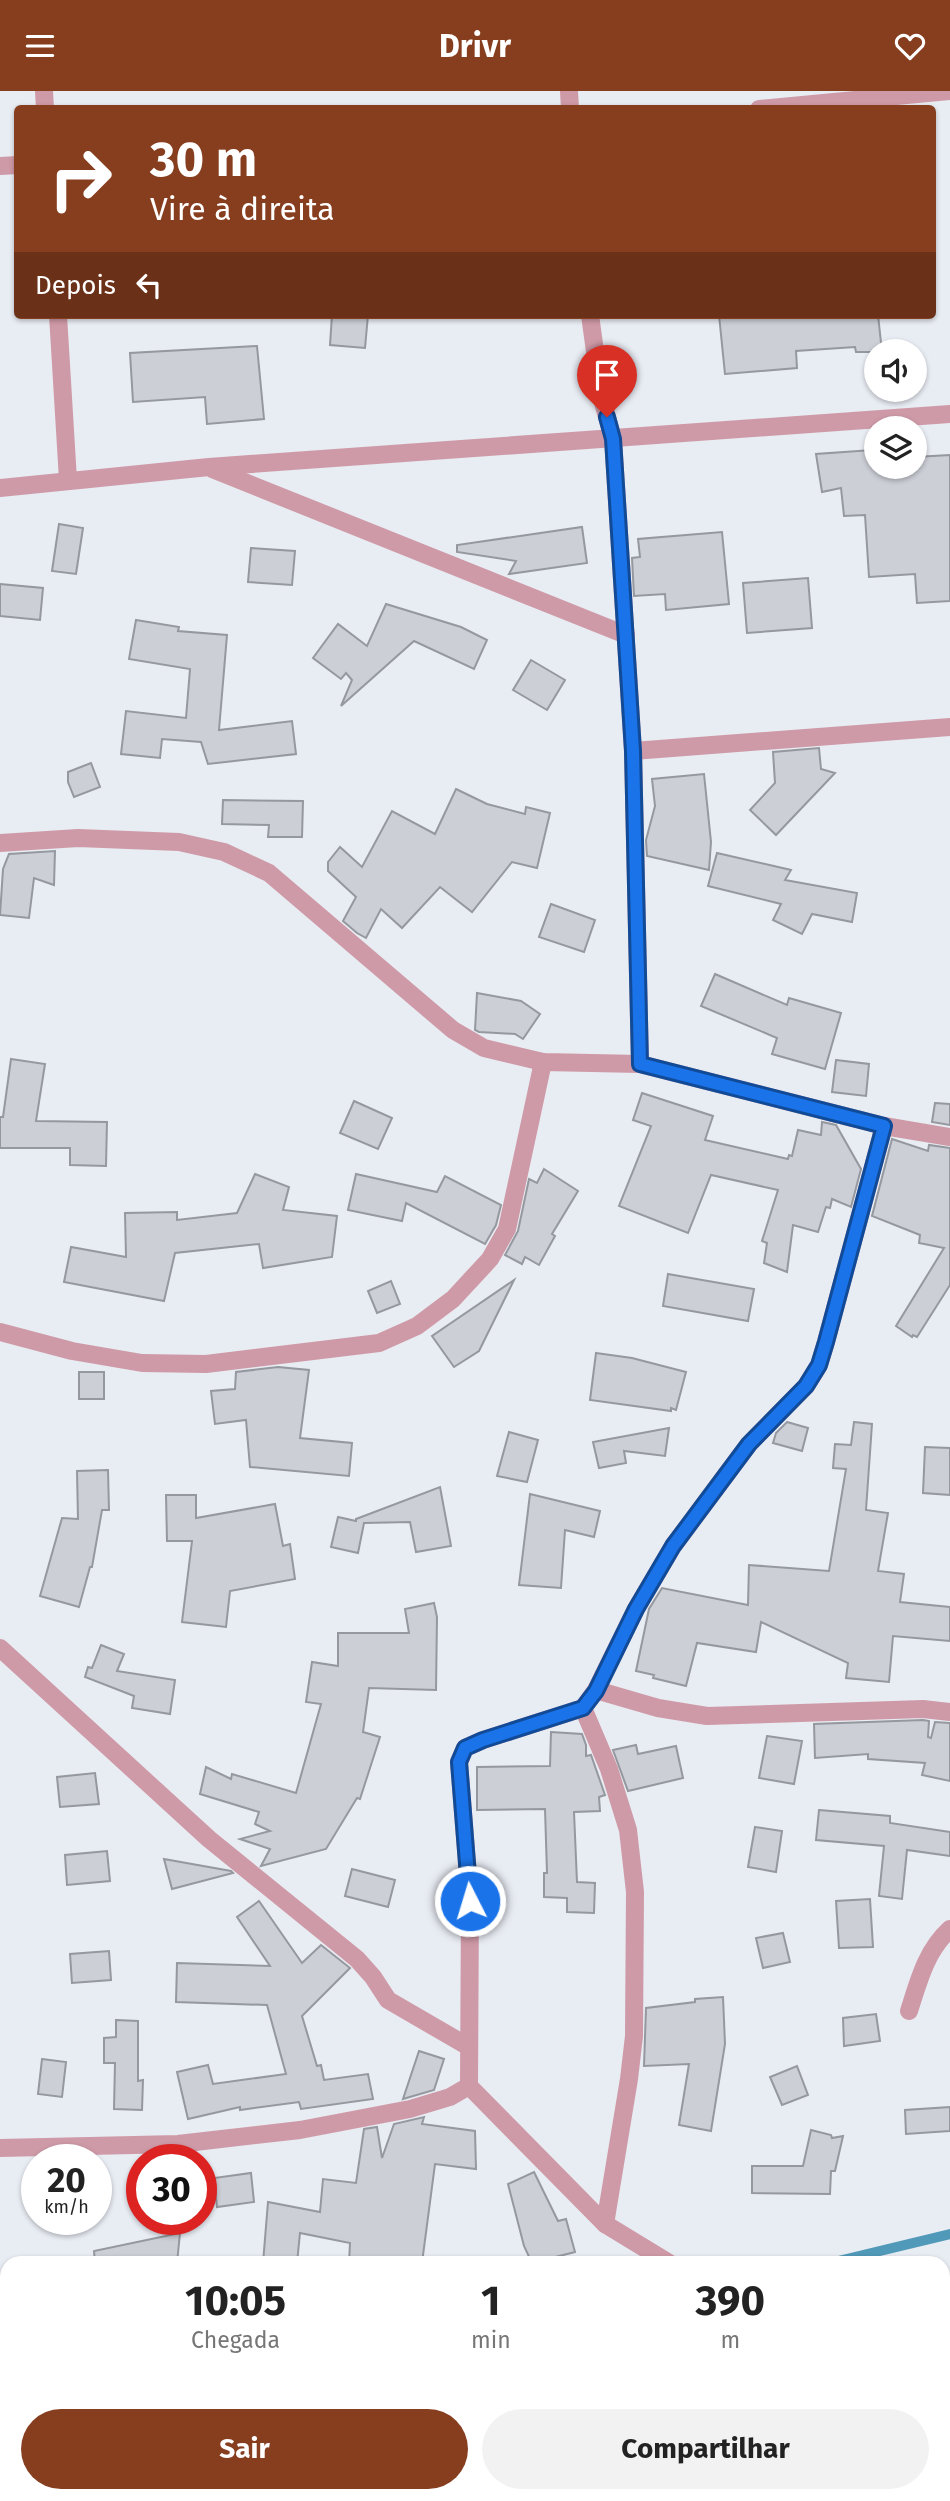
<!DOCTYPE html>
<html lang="pt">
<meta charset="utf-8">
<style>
:root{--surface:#fff;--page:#f2f2f2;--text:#222;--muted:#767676;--accent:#863e1f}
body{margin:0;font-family:"Fira Sans",sans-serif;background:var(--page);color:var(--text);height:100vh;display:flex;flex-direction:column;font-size:26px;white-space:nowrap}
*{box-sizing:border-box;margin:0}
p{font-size:23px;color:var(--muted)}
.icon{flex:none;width:38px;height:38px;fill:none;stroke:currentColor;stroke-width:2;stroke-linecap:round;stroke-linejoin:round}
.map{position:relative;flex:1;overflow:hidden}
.sheet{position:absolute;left:0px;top:2165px;width:950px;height:247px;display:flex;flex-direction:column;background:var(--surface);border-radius:21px 21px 0 0;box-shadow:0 2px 5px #0004}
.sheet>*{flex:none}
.top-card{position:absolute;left:14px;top:14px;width:922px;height:214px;border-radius:7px;box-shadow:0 2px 5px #0004;background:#863e1f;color:#fff;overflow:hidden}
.buttons{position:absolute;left:864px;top:248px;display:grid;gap:14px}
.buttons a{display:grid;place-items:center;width:63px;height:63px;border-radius:50%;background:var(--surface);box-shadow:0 2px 5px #0004;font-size:35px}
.speed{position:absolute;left:21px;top:2053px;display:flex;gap:14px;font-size:35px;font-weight:700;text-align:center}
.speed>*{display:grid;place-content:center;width:91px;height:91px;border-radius:50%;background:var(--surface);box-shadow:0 2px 5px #0004;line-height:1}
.speed small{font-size:18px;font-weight:400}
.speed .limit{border:10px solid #d22;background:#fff;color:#111}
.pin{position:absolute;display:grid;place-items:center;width:60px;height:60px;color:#fff;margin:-72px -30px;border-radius:50% 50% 50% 0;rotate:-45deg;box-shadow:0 0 7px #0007}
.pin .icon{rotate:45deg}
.me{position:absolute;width:77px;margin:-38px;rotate:355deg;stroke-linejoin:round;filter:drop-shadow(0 0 5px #0008)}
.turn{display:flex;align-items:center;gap:24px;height:147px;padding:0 21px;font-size:32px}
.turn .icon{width:91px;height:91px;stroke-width:2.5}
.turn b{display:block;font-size:49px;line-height:60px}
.then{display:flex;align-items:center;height:66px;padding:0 21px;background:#0003;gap:14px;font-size:26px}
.eta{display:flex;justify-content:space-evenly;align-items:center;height:119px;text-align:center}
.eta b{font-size:42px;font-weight:700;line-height:49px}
.cta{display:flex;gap:14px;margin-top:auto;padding:14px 21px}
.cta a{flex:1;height:80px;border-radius:42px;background:var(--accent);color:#fff;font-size:28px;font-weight:700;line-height:80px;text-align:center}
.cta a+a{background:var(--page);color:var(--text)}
header{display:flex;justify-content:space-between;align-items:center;height:91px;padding:0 21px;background:var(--accent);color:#fff;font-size:32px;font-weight:700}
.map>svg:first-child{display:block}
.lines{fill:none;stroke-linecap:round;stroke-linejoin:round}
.stream{stroke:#5199b8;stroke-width:10}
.building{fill:#cccfd6;stroke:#95989f;stroke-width:2}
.street{stroke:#cf9aa7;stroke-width:18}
.route-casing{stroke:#114b97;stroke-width:18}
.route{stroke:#1a73e8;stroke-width:12}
</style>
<header><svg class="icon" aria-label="menu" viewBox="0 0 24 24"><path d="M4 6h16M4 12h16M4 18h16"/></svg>Drivr<svg class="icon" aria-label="heart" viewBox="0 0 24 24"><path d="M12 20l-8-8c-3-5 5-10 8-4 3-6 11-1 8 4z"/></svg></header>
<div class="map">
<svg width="950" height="2410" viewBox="0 0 950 2410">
<rect width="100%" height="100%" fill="#e8ecf3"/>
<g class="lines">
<g class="stream">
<path d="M830,2172L950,2143"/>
<path d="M0,2357H7"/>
</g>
</g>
<g class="building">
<path d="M332,224H368L365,257L330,254Z"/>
<path d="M719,224H878L882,261H856L855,256L796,260L797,277L725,283Z"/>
<path d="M257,255L264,328L207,333L205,306L133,311L130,262Z"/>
<path d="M872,359L873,369L877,368V376H915V366L950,364V510L917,512L915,483L869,486L865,424L844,425L841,397L822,401L816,363Z"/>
<path d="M59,433L83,437L76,483L52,480Z"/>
<path d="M582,436L587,472L509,483L516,470L457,461V454Z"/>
<path d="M722,441L729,513L666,519L665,503L634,505L632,467L640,466L638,448Z"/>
<path d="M251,457L295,460L292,494L248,491Z"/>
<path d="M808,487L812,537L747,542L743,492Z"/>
<path d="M0,493L43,497L40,529L0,525Z"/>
<path d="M386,513L461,536L487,549L474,578L414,550L341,615L352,589L346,582L341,588L313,567L338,533L367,555Z"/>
<path d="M136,529L179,536L178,540L227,544L219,639L292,630L296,663L208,673L201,651L162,648L160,667L121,663L126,620L186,627L190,578L129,568Z"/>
<path d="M531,569L565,589L547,619L513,599Z"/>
<path d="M819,657L821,678L835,682L776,744L750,719L775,692L773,661Z"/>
<path d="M91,672L100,696L74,706L68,691V681Z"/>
<path d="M704,683L711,751L709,779L647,765L646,749L655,715L652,688Z"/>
<path d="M456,698L487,713L525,723L526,716L550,722L537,777L512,771L472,821L440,796L402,837L381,818L366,847L357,842L343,830L356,806L328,780V771L340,756L362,776L392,720L435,743Z"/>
<path d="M223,709L303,710L302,746H268L269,734L222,733Z"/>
<path d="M55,760L54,794L34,787L29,827L0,824L3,778L9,763Z"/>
<path d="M717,762L791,779L785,789L857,802L852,831L812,823L802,843L773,829L781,813L708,795Z"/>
<path d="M551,813L595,829L584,861L539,846Z"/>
<path d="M715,883L787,914L789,907L841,922L825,978L772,963L777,947L701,915Z"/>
<path d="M477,902L521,910L540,923L523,948L515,943L479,941L475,939Z"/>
<path d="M11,968L45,973L36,1030L107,1031L106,1075L70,1074V1057H0V1026H3Z"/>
<path d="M836,969L869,973L866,1005L832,1001Z"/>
<path d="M642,1002L713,1025L705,1049L788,1068L789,1064L792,1065L798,1039L821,1044L822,1031L836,1034L861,1078L851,1116L832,1108L830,1117L826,1116L818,1141L793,1134L787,1181L764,1172L767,1152L762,1150L778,1099L711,1084L688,1142L619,1115L651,1035L633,1029Z"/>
<path d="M354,1010L392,1027L378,1058L340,1042Z"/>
<path d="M935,1012L950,1013V1034L932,1031Z"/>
<path d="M892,1048L928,1060L929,1054L950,1057V1194L917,1246L913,1244L912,1246L896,1235L944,1157L919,1152L920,1144L872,1125Z"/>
<path d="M544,1078L578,1100L552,1143L555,1145L539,1174L525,1166L522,1173L505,1164L518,1140L529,1088L537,1092Z"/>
<path d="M255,1083L289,1096L283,1119L337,1125L332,1166L263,1177L259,1153L175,1162L164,1210L64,1191L71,1156L126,1166L125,1122L177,1121V1129L237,1122Z"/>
<path d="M356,1083L437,1101L445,1085L501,1114L496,1134L485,1153L406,1112L402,1130L348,1119Z"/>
<path d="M668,1183L754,1198L748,1230L663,1215Z"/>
<path d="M514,1189L479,1260L454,1276L432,1245Z"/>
<path d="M391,1190L400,1213L377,1222L368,1200Z"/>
<path d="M596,1262L632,1267L686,1281L676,1319L671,1317V1320L590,1309Z"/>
<path d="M278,1276L309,1279L300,1347L352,1352L349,1385L250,1376L246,1329L215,1333L211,1300L235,1298L236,1281Z"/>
<rect x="79" y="1281" width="25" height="27"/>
<path d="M787,1331L808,1337L802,1360L773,1352L776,1342Z"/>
<path d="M854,1331L872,1333L866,1419L888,1422L878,1480L904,1483L900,1511L950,1516V1550L893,1545L889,1591L846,1587L848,1572L761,1531L756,1561L697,1552L686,1595L653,1587L654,1584L636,1580L649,1518L662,1497L748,1514L749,1474L829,1480L846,1378L833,1377L835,1353L851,1354Z"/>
<path d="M669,1337L665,1365L624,1360L626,1372L599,1377L593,1351Z"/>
<path d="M509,1341L538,1349L527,1391L497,1385Z"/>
<path d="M925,1356L950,1357V1404L923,1402Z"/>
<path d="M108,1379L109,1419H102L92,1476H90L79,1516L40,1505L62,1427L78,1428L77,1380Z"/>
<path d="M440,1396L451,1455L416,1461L410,1431L364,1432L358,1462L331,1456L338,1426L356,1430V1428Z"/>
<path d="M530,1403L600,1420L594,1446L565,1439L561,1497L519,1494Z"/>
<path d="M166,1404H196V1427L275,1413L283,1455L290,1453L295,1488L230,1500L226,1536L182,1531L192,1450H167Z"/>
<path d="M434,1512L437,1526L436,1599L369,1597L363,1641L380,1646L360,1708L357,1707L326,1758L261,1775L270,1758L240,1748L270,1740L255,1733L259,1721L200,1703L206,1676L231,1688L232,1683L296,1702L321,1613L306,1611L312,1571L338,1575V1542H409L405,1518Z"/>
<path d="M101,1554L124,1563L117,1580L175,1589L170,1623L132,1617L134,1605L85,1586L88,1576L92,1577Z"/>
<path d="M923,1629L929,1630L928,1646L931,1647L935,1631L950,1632V1690L922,1684L925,1672L868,1668V1663L815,1667L814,1633Z"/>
<path d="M551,1641L582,1643L586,1654V1665L591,1664L605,1704L599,1706L600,1720L574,1721L577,1791L595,1792L594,1822L567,1821V1807L544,1806V1782H547L545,1718L477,1719V1676L550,1675Z"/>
<path d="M767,1645L802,1650L794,1693L759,1687Z"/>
<path d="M636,1654L638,1663L676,1655L683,1687L628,1700L613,1659Z"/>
<path d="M95,1682L99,1713L60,1716L57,1686Z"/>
<path d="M819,1719L890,1725V1732L950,1741V1765L907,1759L902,1808L879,1805L884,1755L816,1749Z"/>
<path d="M755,1736L782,1740L776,1781L748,1776Z"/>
<path d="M107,1760L110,1790L67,1794L65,1764Z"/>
<path d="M164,1768L231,1780L233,1782L172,1798Z"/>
<path d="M352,1778L395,1789L388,1816L345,1805Z"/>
<path d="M870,1808L873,1856L839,1857L836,1810Z"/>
<path d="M259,1810L302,1872L321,1854L350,1877L302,1925L317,1975L321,1974L324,1989L368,1983L373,2008L301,2018L299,2011L240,2019V2016L188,2028L177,1981L208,1974L213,1993L286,1983L267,1914L176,1911L177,1872L270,1875L237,1826Z"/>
<path d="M783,1842L790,1871L763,1877L756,1847Z"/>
<path d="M109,1860L111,1889L72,1892L70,1863Z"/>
<path d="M723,1906L725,1953L711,2040L679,2034L689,1973L644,1975L646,1917L695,1911V1908Z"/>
<path d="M876,1923L880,1950L844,1955L843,1927Z"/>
<path d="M116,1929L138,1930V1990L143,1989L142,2019L114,2018L115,1972H104V1947L116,1946Z"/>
<path d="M419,1960L444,1968L434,1999L403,2008Z"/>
<path d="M42,1968L66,1971L62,2006L38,2003Z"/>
<path d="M797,1975L808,2004L782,2014L770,1986Z"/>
<path d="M950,2016V2040L906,2043L905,2019Z"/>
<path d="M424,2026L422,2033L475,2040L476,2078L435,2073L422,2172H349L350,2152L300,2142L297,2172H263L268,2111L320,2121L323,2088L356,2092L364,2038L377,2036L382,2067L394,2033Z"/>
<path d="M811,2039L831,2044L832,2047L843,2045L835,2080H831L830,2103L752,2102V2075H803Z"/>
<path d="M534,2081L558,2130L566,2128L575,2161L532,2172L524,2155L508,2093Z"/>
<path d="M251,2082L254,2111L217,2116L214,2087Z"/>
<path d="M180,2142L177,2172H95L94,2160Z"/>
</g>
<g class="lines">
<g class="street">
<path d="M44,0L45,18"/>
<path d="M569,0L570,18"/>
<path d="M759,18L950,0"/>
<path d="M0,75L18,74"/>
<path d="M58,224L68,389"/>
<path d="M590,224L601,304L613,348L633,660L640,973"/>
<path d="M212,378L626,544"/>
<path d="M0,397L209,376L950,323"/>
<path d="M633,660L950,636"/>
<path d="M0,752L78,747L179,751L224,761L269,782L453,939L484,957L543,971L640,973L884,1035L950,1046"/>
<path d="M0,1241L72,1260L142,1272L206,1273L379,1252L417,1235L453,1208L490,1168L507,1138L543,971"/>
<path d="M0,1557L209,1748L357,1868L373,1886L388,1909L469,1956"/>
<path d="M596,1599L658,1617L707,1625L923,1618L950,1621"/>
<path d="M583,1617L609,1678L628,1739L635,1801L634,1945L629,1988L605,2133"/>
<path d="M909,1920C919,1889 926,1860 950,1838"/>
<path d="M0,2057L178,2053L300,2039L410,2018L450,2006L469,1995"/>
<path d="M669,2172L605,2133L469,1995L470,1810L459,1671L465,1657L483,1649L583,1617L596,1599L636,1518L673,1455L749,1353L806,1295L819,1274L826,1251L884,1035"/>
<path d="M827,2404L838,2410"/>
</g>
</g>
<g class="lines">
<defs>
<path id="route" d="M470,1810L459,1671L465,1657L483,1649L583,1617L596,1600L636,1518L673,1455L749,1353L806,1295L819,1274L826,1251L884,1035L640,973L633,660L613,348L607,326"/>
</defs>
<use href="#route" class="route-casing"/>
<use href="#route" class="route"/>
</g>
</svg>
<div class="buttons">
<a><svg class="icon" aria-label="sound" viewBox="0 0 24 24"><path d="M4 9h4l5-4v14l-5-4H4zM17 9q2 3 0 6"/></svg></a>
<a><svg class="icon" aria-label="layers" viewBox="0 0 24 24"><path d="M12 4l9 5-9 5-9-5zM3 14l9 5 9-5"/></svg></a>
</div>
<div class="speed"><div>20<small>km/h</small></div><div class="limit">30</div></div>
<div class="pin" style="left:607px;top:326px;background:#d93025"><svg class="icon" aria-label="arrive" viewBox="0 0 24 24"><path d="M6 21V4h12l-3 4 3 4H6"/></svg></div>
<svg class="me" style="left:470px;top:1810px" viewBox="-20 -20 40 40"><circle r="17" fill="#1a73e8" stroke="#fff" stroke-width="3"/><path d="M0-11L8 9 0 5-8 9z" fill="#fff"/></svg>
<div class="top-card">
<div class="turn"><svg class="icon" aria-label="right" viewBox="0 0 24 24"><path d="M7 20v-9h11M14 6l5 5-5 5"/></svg><div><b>30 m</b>Vire à direita</div></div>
<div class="then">Depois<svg class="icon" aria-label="left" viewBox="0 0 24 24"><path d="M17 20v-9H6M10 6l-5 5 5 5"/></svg></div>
</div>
<section class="sheet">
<div class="eta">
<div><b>10:05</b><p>Chegada</p></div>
<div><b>1</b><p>min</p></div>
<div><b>390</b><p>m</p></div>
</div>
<div class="cta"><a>Sair</a><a>Compartilhar</a></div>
</section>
</div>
